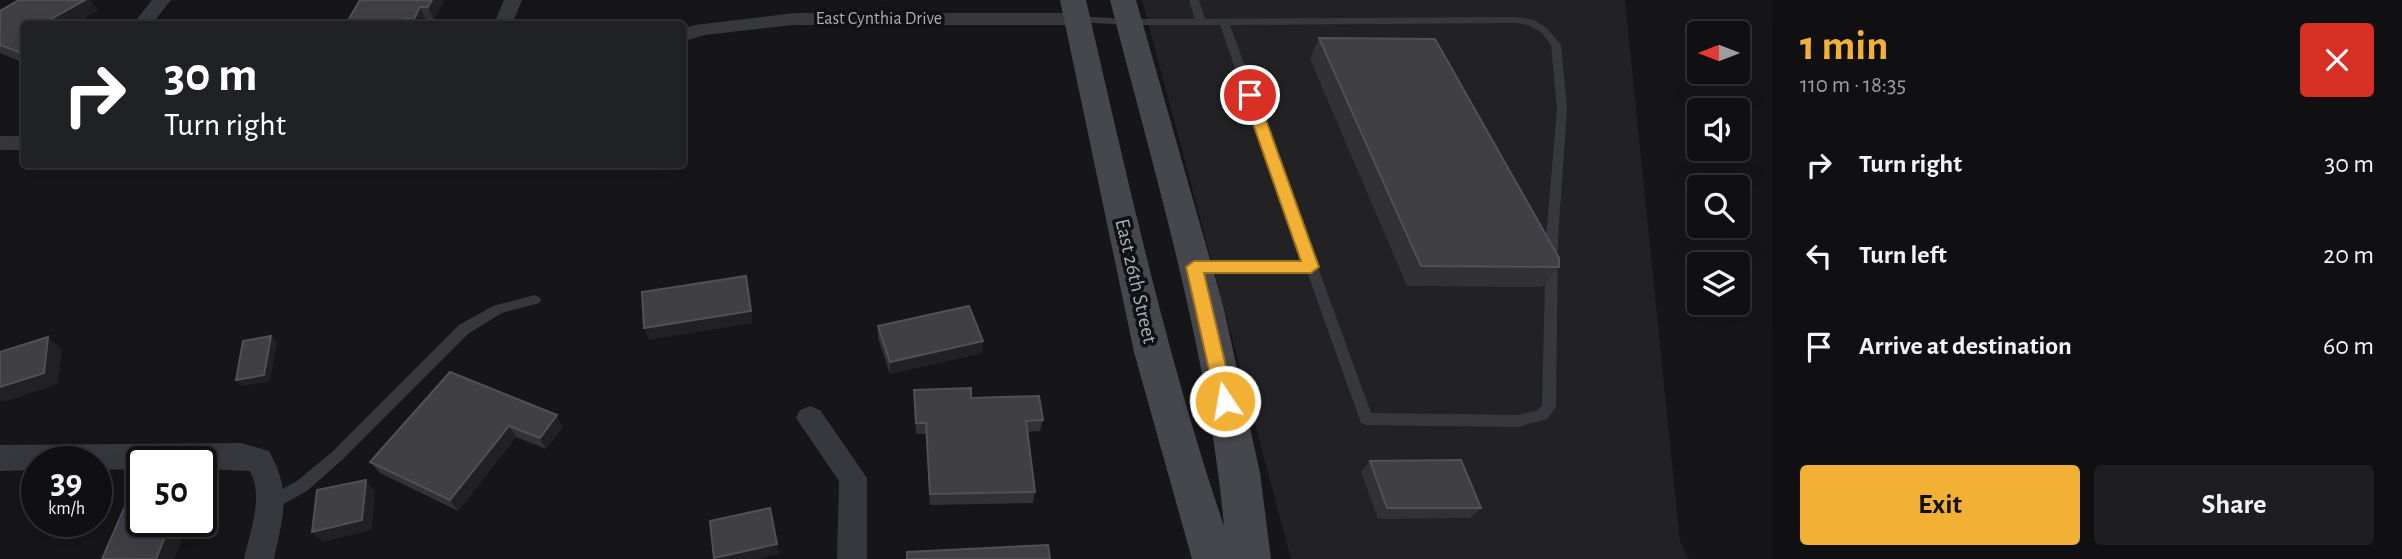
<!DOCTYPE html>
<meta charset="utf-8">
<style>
:root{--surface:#101012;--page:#1e1e20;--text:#f1f3f6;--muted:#9c9d9f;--line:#303032;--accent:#f2b134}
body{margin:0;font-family:"Alegreya Sans",sans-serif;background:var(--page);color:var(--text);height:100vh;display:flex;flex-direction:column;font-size:26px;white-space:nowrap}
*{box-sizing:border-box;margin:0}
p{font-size:23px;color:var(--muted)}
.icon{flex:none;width:38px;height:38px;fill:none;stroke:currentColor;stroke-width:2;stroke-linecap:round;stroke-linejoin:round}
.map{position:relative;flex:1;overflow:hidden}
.details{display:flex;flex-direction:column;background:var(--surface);width:630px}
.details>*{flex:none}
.banner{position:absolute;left:21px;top:21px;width:665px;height:147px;border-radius:7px;box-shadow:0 7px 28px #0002,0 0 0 2px var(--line);background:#202124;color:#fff;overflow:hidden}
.needle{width:46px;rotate:270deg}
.fabs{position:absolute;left:1687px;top:21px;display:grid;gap:14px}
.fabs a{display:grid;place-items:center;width:63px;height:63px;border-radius:7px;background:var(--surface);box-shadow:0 7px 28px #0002,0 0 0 2px var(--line);font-size:35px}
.speed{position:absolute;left:21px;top:446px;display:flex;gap:14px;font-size:35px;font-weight:700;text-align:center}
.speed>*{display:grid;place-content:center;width:91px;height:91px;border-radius:50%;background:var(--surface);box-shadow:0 7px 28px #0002,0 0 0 2px var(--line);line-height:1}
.speed small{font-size:18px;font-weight:400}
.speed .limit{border:4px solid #111;border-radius:10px;background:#fff;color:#111}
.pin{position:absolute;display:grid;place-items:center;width:60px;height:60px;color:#fff;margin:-30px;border:4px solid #fff;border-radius:50%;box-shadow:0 2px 7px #0007}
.me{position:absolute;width:77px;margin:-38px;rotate:348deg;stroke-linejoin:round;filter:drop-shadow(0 0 5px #0008)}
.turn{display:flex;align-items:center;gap:24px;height:147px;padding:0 28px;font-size:32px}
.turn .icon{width:91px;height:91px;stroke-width:2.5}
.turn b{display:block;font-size:49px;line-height:60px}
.round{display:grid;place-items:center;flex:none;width:74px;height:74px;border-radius:7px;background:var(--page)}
.summary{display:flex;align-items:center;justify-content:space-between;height:119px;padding:0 28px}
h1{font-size:42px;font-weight:700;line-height:52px;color:var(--accent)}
.cta{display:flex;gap:14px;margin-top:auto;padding:14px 28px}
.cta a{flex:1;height:80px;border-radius:7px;background:var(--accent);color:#111;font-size:28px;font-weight:700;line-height:80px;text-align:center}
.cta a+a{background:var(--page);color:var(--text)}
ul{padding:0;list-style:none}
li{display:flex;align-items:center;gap:21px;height:91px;padding:0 28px}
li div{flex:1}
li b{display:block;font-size:26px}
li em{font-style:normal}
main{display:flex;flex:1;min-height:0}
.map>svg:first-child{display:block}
.built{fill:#222225}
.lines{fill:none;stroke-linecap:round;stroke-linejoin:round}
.lane{fill:#37383d;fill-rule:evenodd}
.street{fill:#37383d;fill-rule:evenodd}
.secondary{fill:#45474d;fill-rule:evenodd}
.wall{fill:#323236}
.shaded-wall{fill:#212124}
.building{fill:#3f3f44;stroke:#4f5156;stroke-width:2}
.route{fill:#f2b134;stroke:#9d7322;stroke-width:2}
.labels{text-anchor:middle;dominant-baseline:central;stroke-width:7;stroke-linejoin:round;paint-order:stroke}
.far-street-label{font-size:18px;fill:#a8adb8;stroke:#111113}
.street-label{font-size:21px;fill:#a8adb8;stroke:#111113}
</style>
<main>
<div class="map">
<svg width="1772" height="559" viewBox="0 0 1772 559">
<rect width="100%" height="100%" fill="#161618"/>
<path class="built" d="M1142,0H1625L1680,542L1689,559H1291Z"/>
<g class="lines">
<g class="lane">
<path d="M1189,0H1199L1205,19L1516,17L1534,20L1547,28L1561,45L1567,109L1558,238L1556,407L1547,419L1518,427L1366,425L1361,423L1307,272L1194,270L1192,267L1198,262H1303L1220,25H1129L1077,22L1072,19L1077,16L1129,19H1195ZM1516,23L1528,25L1541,32L1551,45L1557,109L1546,238L1542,405L1538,410L1518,415L1371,413L1230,25Z"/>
<path d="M535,295L539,297L541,300L539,303L502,313L469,333L342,460L307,491L276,508L271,510L266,508L264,503L266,498L297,481L332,452L459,325L493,306Z"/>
</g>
<g class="street">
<path d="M152,0H171L152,24H133Z"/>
<path d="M504,0H522L512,24H494Z"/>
<path d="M794,13H1077L1087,19L1077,25H794L705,35L682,42V29L695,25Z"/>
<rect x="0" y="136" width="24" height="14"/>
<path d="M810,406L820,410L867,478V559H837L839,481L796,418L800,410Z"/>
<path d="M241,443L269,451C292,492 283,516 274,559H244C250,531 264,498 250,471L201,469V462H142V469L96,470V462H37V470L0,471V445Z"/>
</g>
<path class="secondary" d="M1060,0H1086C1127,177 1166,355 1224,526C1208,348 1154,173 1110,0H1136L1223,305L1260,473L1271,559H1192L1134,352Z"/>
</g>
<g class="wall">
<path d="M17,0H90L98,11L24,24V63L0,53V11L18,1Z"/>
<path d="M360,0H444L434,20H426L424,24H346Z"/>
<path d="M1319,38L1559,267L1542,287L1407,286L1310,59Z"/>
<path d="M878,326L983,341L982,353L890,374L878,338Z"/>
<path d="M450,372L563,427L546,449L516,437L458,511L380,473L370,462Z"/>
<path d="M914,390L971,398L1043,420L1040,431L1027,432L1035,492L1033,503L930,505L926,434H916Z"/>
<path d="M1370,461L1481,508L1470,518L1378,519L1361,472Z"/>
</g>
<g class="shaded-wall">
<path d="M78,0H90L98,11L74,24H42Z"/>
<path d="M432,0H444L434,20L428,7Z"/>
<path d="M420,7L426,20L424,24H416L414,19Z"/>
<path d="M746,276L753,323L648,340L644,328Z"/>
<path d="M271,336L277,342L270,381L242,386L236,380Z"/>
<path d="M48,337L62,349L58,384L3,402L0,400V387Z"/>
<path d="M983,341L982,353L890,374V362Z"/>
<path d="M557,415L563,427L546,449L540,438Z"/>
<path d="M509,426L516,437L458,511L450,500Z"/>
<path d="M366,480L375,491L372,530L323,542L312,532Z"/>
<path d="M770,508L779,554L758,559H714V558Z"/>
<path d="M171,522H189L174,559H156Z"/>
</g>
<g class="building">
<path d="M19,0H85L42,24H24V54L0,45V11Z"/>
<path d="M360,0H432L428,7H420L414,19H404L401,24H346Z"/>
<path d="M1319,38L1435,39L1559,258V267L1421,266Z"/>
<path d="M746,276L751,311L644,328L642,292Z"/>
<path d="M969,306L983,341L890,362L878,326Z"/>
<path d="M271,336L264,375L236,380L243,341Z"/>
<path d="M48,337L44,373L0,387V352Z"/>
<path d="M450,372L557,415L540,438L509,426L450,500L370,462Z"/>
<path d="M971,388V398L1039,396L1043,420L1026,421L1035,492L930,494L926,423H916L914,390Z"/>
<path d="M1461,460L1481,508H1387L1370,461Z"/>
<path d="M366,480L362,520L312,532L317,490Z"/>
<path d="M142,502V522H171L156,559H102L126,504Z"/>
<path d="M770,508L777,544L714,558L710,521Z"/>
<path d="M1048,545L1050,559H907V552Z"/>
</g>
<path class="route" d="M1250,91L1257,95L1319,267L1311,273H1204L1234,401L1231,406L1225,408L1219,406L1216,401L1186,267L1194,261H1301L1243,95Z"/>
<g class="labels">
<g class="far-street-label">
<text x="879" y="19">East Cynthia Drive</text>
</g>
<g class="street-label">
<text transform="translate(1136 281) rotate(77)">East 26th Street</text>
</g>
</g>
</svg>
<div class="fabs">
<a><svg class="needle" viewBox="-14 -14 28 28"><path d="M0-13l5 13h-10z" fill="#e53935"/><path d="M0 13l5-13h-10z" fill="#9c9d9f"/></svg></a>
<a><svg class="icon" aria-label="sound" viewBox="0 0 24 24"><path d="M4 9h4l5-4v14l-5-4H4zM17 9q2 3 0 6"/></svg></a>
<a><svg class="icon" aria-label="search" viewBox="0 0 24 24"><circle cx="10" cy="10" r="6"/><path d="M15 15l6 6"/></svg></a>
<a><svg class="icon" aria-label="layers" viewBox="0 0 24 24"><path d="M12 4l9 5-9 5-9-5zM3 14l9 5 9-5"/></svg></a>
</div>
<div class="speed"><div>39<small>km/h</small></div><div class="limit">50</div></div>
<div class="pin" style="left:1250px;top:95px;background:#d93025"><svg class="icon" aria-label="arrive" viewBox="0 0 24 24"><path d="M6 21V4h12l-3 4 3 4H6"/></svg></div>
<svg class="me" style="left:1225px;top:401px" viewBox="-20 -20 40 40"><circle r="17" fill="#f2b134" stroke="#fff" stroke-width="3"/><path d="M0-11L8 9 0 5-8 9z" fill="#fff"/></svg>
<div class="banner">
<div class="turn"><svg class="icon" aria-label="right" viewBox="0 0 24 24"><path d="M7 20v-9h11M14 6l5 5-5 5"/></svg><div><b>30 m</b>Turn right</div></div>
</div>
</div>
<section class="details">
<div class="summary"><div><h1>1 min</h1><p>110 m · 18:35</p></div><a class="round" style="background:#d93025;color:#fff"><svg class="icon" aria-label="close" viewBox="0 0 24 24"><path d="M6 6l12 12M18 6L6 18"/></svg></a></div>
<ul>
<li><svg class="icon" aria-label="right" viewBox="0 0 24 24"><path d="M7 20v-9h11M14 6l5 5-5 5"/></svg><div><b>Turn right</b></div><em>30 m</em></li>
<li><svg class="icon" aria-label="left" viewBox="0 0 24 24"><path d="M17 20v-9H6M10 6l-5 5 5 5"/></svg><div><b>Turn left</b></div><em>20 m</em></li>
<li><svg class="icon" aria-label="arrive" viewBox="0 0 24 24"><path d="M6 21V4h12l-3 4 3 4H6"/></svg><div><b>Arrive at destination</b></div><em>60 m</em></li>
</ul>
<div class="cta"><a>Exit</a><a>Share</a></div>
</section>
</main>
